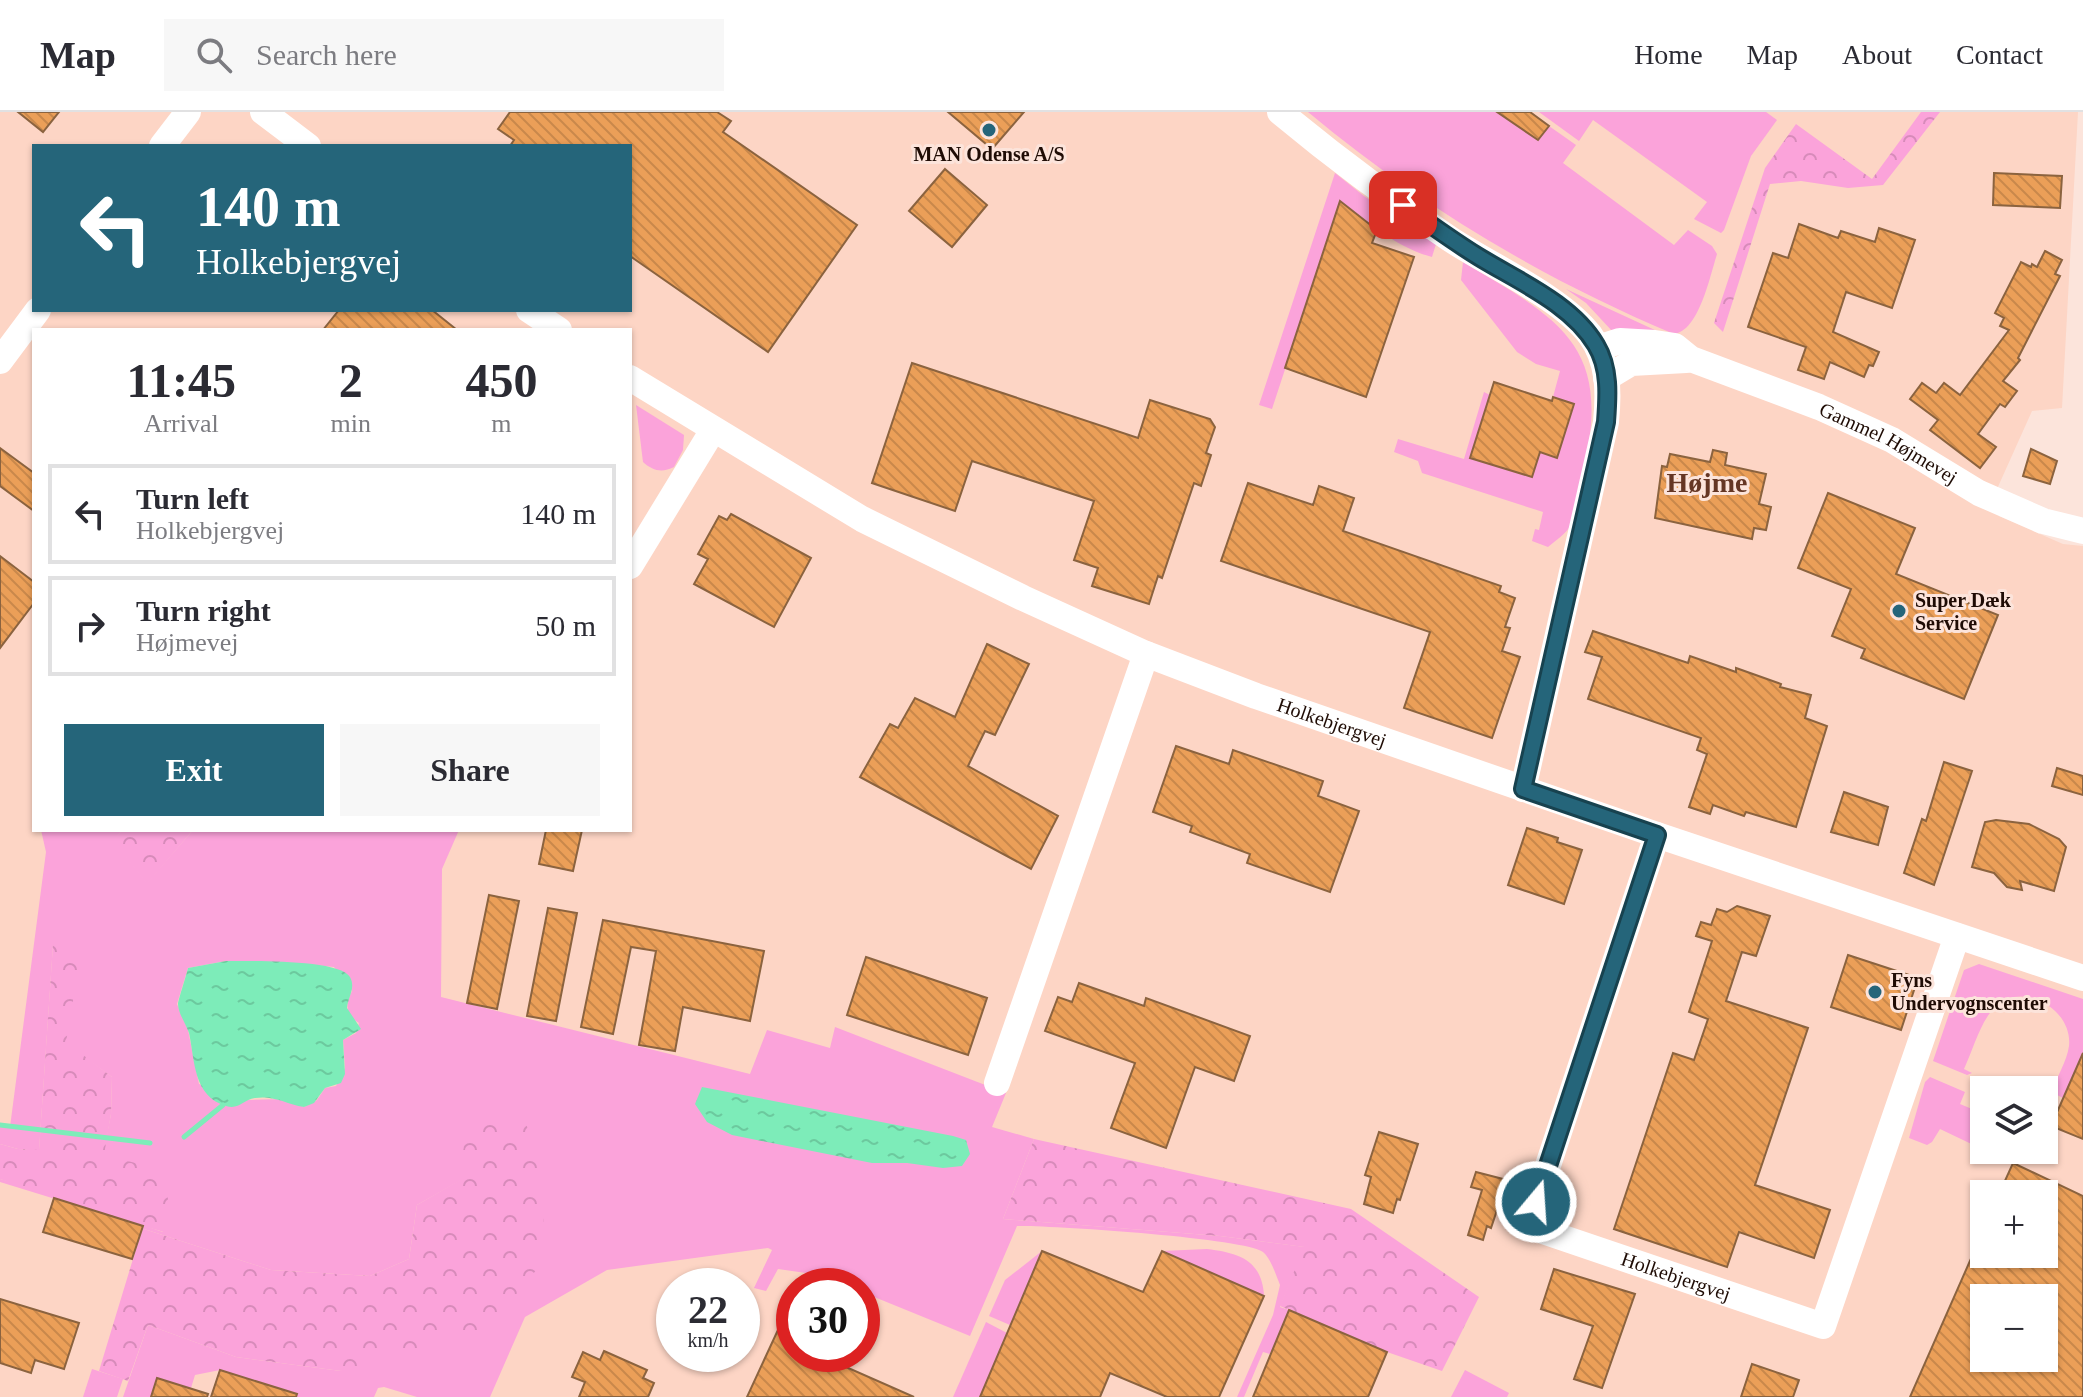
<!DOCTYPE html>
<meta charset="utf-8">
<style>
:root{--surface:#fff;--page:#f7f7f7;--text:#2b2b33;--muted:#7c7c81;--line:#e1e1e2;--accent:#25657a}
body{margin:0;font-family:"Times New Roman",serif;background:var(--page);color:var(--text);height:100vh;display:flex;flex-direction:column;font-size:30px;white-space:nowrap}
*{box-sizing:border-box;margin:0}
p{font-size:26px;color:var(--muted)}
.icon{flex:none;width:44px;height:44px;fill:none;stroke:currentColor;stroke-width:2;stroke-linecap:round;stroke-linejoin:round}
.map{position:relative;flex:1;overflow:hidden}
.sheet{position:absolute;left:32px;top:216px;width:600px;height:504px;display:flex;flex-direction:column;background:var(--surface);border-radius:0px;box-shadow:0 2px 6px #0004}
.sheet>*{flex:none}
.guide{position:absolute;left:32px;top:32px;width:600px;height:168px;border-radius:0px;box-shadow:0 2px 6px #0004;background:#25657a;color:#fff;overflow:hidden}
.buttons{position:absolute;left:1970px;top:964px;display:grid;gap:16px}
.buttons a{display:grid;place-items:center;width:88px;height:88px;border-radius:0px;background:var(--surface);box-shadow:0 2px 6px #0004;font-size:40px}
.speed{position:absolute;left:656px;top:1156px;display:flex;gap:16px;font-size:40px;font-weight:700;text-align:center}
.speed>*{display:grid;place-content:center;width:104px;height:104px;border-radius:50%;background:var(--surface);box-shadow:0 2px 6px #0004;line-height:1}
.speed small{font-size:20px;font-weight:400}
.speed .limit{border:12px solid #d22;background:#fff;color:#111}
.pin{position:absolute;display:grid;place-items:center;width:68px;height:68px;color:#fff;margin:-34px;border-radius:16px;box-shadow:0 4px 12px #0006}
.me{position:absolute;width:88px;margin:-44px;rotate:18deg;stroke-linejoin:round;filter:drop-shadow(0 0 6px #0008)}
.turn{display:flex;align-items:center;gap:28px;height:168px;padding:0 32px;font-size:36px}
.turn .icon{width:104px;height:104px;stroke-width:2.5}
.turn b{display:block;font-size:56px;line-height:68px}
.eta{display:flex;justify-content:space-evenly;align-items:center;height:136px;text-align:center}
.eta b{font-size:48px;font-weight:600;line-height:56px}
.button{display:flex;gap:16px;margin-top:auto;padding:16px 32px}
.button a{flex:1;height:92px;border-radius:0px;background:var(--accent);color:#fff;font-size:32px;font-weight:600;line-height:92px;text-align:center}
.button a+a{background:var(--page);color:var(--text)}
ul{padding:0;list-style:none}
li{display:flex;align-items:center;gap:24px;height:100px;margin:0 16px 12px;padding:0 16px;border:4px solid var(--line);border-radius:0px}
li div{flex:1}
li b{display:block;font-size:30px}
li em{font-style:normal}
header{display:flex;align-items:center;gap:48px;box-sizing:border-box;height:112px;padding:0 40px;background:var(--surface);border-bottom:2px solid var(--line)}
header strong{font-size:38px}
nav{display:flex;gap:44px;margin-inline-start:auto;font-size:28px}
.search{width:560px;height:72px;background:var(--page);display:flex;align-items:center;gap:20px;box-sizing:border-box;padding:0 28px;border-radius:0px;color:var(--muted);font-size:30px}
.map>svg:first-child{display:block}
.built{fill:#fdd5c5;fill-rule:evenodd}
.grass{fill:#fba3da;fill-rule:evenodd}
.forest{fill:url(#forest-crowns)}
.water{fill:url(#water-ripples)}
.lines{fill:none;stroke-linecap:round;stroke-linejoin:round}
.stream{stroke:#7decb9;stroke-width:5}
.building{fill:url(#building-back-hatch);stroke:#8b633f;stroke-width:2;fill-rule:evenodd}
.minor{stroke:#fff;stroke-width:26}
.route-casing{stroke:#18424f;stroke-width:20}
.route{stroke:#25657a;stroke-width:14}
.poi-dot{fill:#25657a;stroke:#fce4db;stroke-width:3}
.labels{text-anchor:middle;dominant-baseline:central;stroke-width:6;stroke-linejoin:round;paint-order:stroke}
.poi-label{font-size:20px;font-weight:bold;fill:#1f0c05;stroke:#fce4db;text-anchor:start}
.street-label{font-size:20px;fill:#1f0c05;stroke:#fce4db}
.district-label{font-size:28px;font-weight:bold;fill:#653624;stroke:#fce4db}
</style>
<header>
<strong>Map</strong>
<div class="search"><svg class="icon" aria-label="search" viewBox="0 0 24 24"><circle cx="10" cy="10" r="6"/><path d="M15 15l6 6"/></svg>Search here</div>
<nav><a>Home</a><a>Map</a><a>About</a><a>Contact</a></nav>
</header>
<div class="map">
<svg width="2083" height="1285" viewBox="0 0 2083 1285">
<defs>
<pattern id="forest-crowns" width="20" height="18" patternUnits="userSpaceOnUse" patternTransform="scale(2)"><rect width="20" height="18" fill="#fba3da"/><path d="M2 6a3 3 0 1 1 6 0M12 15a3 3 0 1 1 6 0" fill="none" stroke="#d78bba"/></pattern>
<pattern id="water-ripples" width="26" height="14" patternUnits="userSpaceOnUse" patternTransform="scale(2)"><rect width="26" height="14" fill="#7decb9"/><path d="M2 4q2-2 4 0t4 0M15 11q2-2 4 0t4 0" fill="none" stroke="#6cc99e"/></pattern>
<pattern id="building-back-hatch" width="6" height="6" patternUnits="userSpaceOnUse" patternTransform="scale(2)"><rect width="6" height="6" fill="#eb9f58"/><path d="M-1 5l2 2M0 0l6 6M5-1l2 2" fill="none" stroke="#c9884b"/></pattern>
</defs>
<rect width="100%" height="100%" fill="#fce4db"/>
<path class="built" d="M0,0H2078L2062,296L2032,299L1997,377L1999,404L2063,432L2083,434V1285H0ZM34,34H630V198H34ZM34,218H630V718H34ZM1984,978H2044V1038H1984ZM1984,1082H2044V1142H1984ZM674,1174H742V1242H674ZM794,1174H862V1242H794ZM1984,1186H2044V1246H1984Z"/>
<g class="grass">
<path d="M1308,0H1505L1503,4L1538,28L1549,14L1576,33L1563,51L1674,133L1688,118L1712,134L1717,142C1710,164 1699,219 1674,222C1539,165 1421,94 1308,0Z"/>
<path d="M1539,0H1766L1777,8L1751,44L1724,118L1721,121L1694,107L1707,90L1593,8L1579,29Z"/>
<path d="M1335,61L1364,84L1436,132L1432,145C1395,135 1371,111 1340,90L1272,297L1259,293Z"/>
<path d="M1463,150C1562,208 1613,235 1583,360C1580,375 1577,401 1570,414C1566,422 1555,429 1548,435L1532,429L1535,417L1539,418L1543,400L1422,361L1418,349L1394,340L1398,327L1464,347L1484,280L1490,283L1471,346L1532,365L1540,340L1556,346L1574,292L1553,285L1560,259L1536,252L1517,240L1461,168Z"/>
<path d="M1566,177L1670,225L1613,220L1586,191Z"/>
<path d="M636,293L684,323L683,338L674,355C662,361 653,359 643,350Z"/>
<path d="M41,718H122L114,729L147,771L193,718H459L442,757L441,885L750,962L767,918L830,936L835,915L1006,981L992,1015L1034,1027L1003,1107L1220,1124L1305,1135L1280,1195L1289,1198L1270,1242L1263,1240L1244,1285H1237L1273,1203L1280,1173C1276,1163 1271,1147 1263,1140C1246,1126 1048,1113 1017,1114L970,1224L862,1180V1174H847L820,1163L778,1157L766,1179L754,1176L772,1138L768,1136L607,1158L525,1205L490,1285H417L384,1275L378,1276L374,1285H283L284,1278L220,1258L195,1263L191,1276L157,1266L151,1285H123L148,1213L236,1245L341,1259L461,1068L417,1093L409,1147L370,1164L271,1158L144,1117L143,1114L0,1070V1067L21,1072L163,1120L103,1043L111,1002L112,965L65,931L68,906L53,833L39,1039L18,1037L0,1032V1015H10L46,740ZM226,849C263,849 298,851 334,855L352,879C345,892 345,903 359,911L356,921L343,928L345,956L336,974L325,976L317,988L304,995L282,987L248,988L199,972L188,918L177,892L188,856Z"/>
<path d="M1979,852L2083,887V941L2063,986L2051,980C2056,967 2067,949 2069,934C2073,897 2022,868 1995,895C1980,910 1973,938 1964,957L1972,961L1967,963L1933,949L1964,858Z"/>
<path d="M1930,965L1965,980L1960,992L1984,1002V1038L1940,1017L1932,1030L1927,1033L1909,1026L1925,970Z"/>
<path d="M1207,1137C1239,1141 1262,1148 1264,1184L1162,1139Z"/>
<path d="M1042,1139L1010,1213L989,1204L1005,1168Z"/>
<path d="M986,1210L1007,1221L980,1285H953Z"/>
<path d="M92,1257L123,1267L117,1285H83Z"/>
<path d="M1465,1258L1509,1281L1507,1285H1451Z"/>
</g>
<g class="forest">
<path d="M1921,0H1940L1883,73L1848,76L1801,69L1770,72L1723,220L1714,211L1765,56L1796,12L1872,67Z"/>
<path d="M122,718H193L147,772L113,729Z"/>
<path d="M83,830L66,930L112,965L111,1002L104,1043L163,1058L169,1093L164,1120L143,1114L144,1117L271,1158L370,1164L409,1147L417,1093L460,1068L467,1004L525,1007L546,1085L538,1156L488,1216L341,1259L236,1245L148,1213L128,1269L99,1259L143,1114L0,1067V1032L18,1037L39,1038L53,832Z"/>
<path d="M1034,1027L1351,1097L1479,1185L1442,1259L1387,1240L1280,1194L1304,1135L1220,1124L1003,1107Z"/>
</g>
<g class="water">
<path d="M226,849C249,849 340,847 350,865C356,876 348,885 347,896L361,917L343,928L345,962L341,971L325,976L314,991L304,995C286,992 274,983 255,986C243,988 239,998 226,994C193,984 195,949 189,921C186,912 178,901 178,892C178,889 187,861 188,856Z"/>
<path d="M702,975L953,1024L966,1028L970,1042L962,1054L943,1056L907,1051H872L732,1023L707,1010L695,992Z"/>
</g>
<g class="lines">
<g class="stream">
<path d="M0,1013L150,1031"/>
<path d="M184,1025L223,993"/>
</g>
</g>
<g class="building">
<path d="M18,0H59L43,20Z"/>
<path d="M510,0H717L731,9L723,20L857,113L768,240L630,144V34H510L514,28L498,17Z"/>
<path d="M948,0H1024L992,37Z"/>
<path d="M1497,0H1530L1549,14L1538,28Z"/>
<path d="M945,57L987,93L952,135L909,99Z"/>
<path d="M1994,61L2062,64L2060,96L1993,93Z"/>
<path d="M1340,89L1377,118L1372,131L1414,145L1366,285L1285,256Z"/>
<path d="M1799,112L1838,126L1841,119L1875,130L1879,116L1915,128L1892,196L1846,180L1833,220L1879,240L1873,254L1869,253L1864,265L1830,250L1824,267L1798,258L1806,235L1748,215L1773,141L1788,146Z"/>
<path d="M2045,139L2062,148L2055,162L2060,164L2018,246L2020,248L2003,269L2017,279L2005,295L2000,292L1978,322L1996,335L1980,356L1930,318L1938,308L1910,287L1922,271L1936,281L1944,271L1960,283L2009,218L2000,214L2004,206L1995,201L2021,150L2031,155L2032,152L2037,155Z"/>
<path d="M339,198H432L457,218H323Z"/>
<path d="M912,251L1138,326L1150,288L1210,307L1215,315L1206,341L1211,343L1201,374L1194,371L1162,466L1158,464L1149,492L1092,474L1098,456L1074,448L1094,389L972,349L955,399L872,371Z"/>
<path d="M1494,270L1552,289L1553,285L1574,292L1557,346L1540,340L1532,365L1470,346Z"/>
<path d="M0,336L34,361V399L0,374Z"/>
<path d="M2031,337L2057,349L2050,372L2023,364Z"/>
<path d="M1713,338L1727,341L1725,353L1766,362L1759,392L1771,395L1766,418L1754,416L1752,427L1655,406L1662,354L1667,355L1670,342L1710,350Z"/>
<path d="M1248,371L1313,393L1319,374L1354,386L1343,419L1501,474L1499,480L1515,486L1505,515L1510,516L1502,539L1520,545L1492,626L1404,596L1430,520L1221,449Z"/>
<path d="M1828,381L1915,416L1896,462L1998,503L1964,587L1861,546L1865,537L1832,524L1851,477L1798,456Z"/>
<path d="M731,402L811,446L774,515L694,472L708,447L698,442L719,404L727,408Z"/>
<path d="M0,444L34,470V491L0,536Z"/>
<path d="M1593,519L1688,551L1690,544L1736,560V556L1781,572L1780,575L1811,583L1805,606L1827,614L1796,715L1746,700L1744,704L1713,693L1710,702L1689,695L1707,642L1697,638L1701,626L1588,587L1602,545L1585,540Z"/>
<path d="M987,532L1029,552L995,623L985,619L968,654L1058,704L1031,757L860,665L890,612L898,616L915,586L955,605Z"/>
<path d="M1176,634L1229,652L1233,638L1323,669L1318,684L1359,699L1330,780L1247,751L1250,742L1190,720L1192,714L1153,700Z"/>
<path d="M1944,650L1972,659L1934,773L1904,761L1922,707L1926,709Z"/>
<path d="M2057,656L2083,664V683L2052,674Z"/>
<path d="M1844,680L1888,695L1878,733L1831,720Z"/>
<path d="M1996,708L2029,712L2059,727L2066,735L2054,779L2020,769L2022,778L2007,775L1994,761L1972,755L1985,710Z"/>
<path d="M1527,716L1558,726L1557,730L1582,738L1564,792L1508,773Z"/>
<path d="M546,718H582L573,759L539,752Z"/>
<path d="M489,783L519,789L497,897L467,891Z"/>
<path d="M1737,794L1770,804L1756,844L1742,840L1726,889L1808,916L1755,1073L1830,1098L1814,1146L1739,1120L1727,1155L1614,1117L1673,941L1694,948L1708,907L1689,900L1712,829L1696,824L1701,810L1711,813L1717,797L1727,800Z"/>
<path d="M548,796L577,801L556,909L527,904Z"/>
<path d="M603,808L764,839L750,909L683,895L675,939L639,933L656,839L631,835L613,922L581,915Z"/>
<path d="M1848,843L1918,866L1901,918L1831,895Z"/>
<path d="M866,845L987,886L968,943L847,903Z"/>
<path d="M1079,871L1144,894L1146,886L1250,924L1234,969L1195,955L1166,1036L1111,1016L1135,951L1045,919L1058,885L1072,890Z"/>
<path d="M2083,941V1027L2051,1014Z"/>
<path d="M1379,1020L1418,1032L1400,1088L1397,1087L1393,1101L1364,1092L1371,1065L1365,1063Z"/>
<path d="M2013,1051L2083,1084V1285H1910L1973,1142H2044V1082H1999ZM1984,1186H2044V1246H1984Z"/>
<path d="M1476,1060L1507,1068L1491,1116L1487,1114L1483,1128L1468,1123L1482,1078L1471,1075Z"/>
<path d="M54,1086L143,1114L132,1147L43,1120Z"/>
<path d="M1042,1139L1143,1180L1162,1139L1264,1184L1219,1285H1167L1110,1261L1100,1285H980Z"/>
<path d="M1554,1157L1635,1182L1602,1276L1574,1267L1593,1214L1541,1197Z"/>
<path d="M0,1187L79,1211L64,1257L35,1248L31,1261L0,1251Z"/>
<path d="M1289,1198L1387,1240L1368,1285H1253Z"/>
<path d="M783,1207L794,1212V1242H833L830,1248L914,1285H747Z"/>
<path d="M604,1239L647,1258L643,1266L654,1271L648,1285H579L585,1270L572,1265L583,1240L600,1248Z"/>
<path d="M1752,1252L1799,1268L1793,1285H1741Z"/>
<path d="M220,1258L297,1282L296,1285H211Z"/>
<path d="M157,1266L208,1282L207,1285H151Z"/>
</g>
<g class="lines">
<g class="minor">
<path d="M263,0L308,34"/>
<path d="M1280,0C1334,45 1392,88 1450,127C1491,154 1561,185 1590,223C1609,249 1609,280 1606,310L1523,677"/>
<path d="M162,34L188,0"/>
<path d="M529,198L559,218"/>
<path id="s1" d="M1598,236L1620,229L1655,231L1675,234L1691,247L1819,295L1892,328L1979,381L2043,409L2083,419"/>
<path d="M0,249L38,198"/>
<path id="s2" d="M630,266L862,407L1023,486L1146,542L1256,584L1657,723L2083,866"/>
<path d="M1606,266L1631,251L1686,248"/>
<path d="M630,454L713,318"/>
<path id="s3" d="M1657,723L1528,1114L1823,1214L1957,824"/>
<path d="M997,971L1146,542"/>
</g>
</g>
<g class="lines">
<defs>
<path id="route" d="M1403,93C1428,111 1453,129 1479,145C1518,169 1572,192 1596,233C1610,256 1608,284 1606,310L1523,677L1657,723L1536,1090"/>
</defs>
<use href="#route" class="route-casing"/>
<use href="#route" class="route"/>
</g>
<g class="poi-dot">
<circle cx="989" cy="18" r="8"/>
<circle cx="1899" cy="499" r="8"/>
<circle cx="1875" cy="880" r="8"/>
</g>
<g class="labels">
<g class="poi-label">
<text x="989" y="42" text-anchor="middle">MAN Odense A/S</text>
<text x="1915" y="488">Super Dæk<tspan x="1915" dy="23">Service</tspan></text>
<text x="1891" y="868">Fyns<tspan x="1891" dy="23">Undervognscenter</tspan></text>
</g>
<g class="street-label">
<text stroke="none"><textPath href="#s1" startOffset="314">Gammel Højmevej</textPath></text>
<text stroke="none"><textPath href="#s2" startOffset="784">Holkebjergvej</textPath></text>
<text stroke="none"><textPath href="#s3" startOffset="568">Holkebjergvej</textPath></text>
</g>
<g class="district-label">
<text x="1707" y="370">Højme</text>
</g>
</g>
</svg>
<div class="buttons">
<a><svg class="icon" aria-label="layers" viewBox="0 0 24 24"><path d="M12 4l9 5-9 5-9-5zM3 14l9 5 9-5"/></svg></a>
<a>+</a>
<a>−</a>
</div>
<div class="speed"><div>22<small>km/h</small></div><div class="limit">30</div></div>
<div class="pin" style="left:1403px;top:93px;background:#d93025"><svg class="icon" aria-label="arrive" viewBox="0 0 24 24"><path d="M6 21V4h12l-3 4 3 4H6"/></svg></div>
<svg class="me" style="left:1536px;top:1090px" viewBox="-20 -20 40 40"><circle r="17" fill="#25657a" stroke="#fff" stroke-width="3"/><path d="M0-11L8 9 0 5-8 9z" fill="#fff"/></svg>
<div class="guide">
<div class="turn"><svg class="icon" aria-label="left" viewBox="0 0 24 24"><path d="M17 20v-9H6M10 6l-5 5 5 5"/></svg><div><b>140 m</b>Holkebjergvej</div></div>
</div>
<section class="sheet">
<div class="eta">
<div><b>11:45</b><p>Arrival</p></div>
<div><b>2</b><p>min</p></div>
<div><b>450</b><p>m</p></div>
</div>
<ul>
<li><svg class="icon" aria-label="left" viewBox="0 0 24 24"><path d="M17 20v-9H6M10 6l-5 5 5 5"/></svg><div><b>Turn left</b><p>Holkebjergvej</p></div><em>140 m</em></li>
<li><svg class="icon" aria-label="right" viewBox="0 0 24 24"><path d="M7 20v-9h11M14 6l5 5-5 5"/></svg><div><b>Turn right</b><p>Højmevej</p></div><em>50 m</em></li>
</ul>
<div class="button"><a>Exit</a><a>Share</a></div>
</section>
</div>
